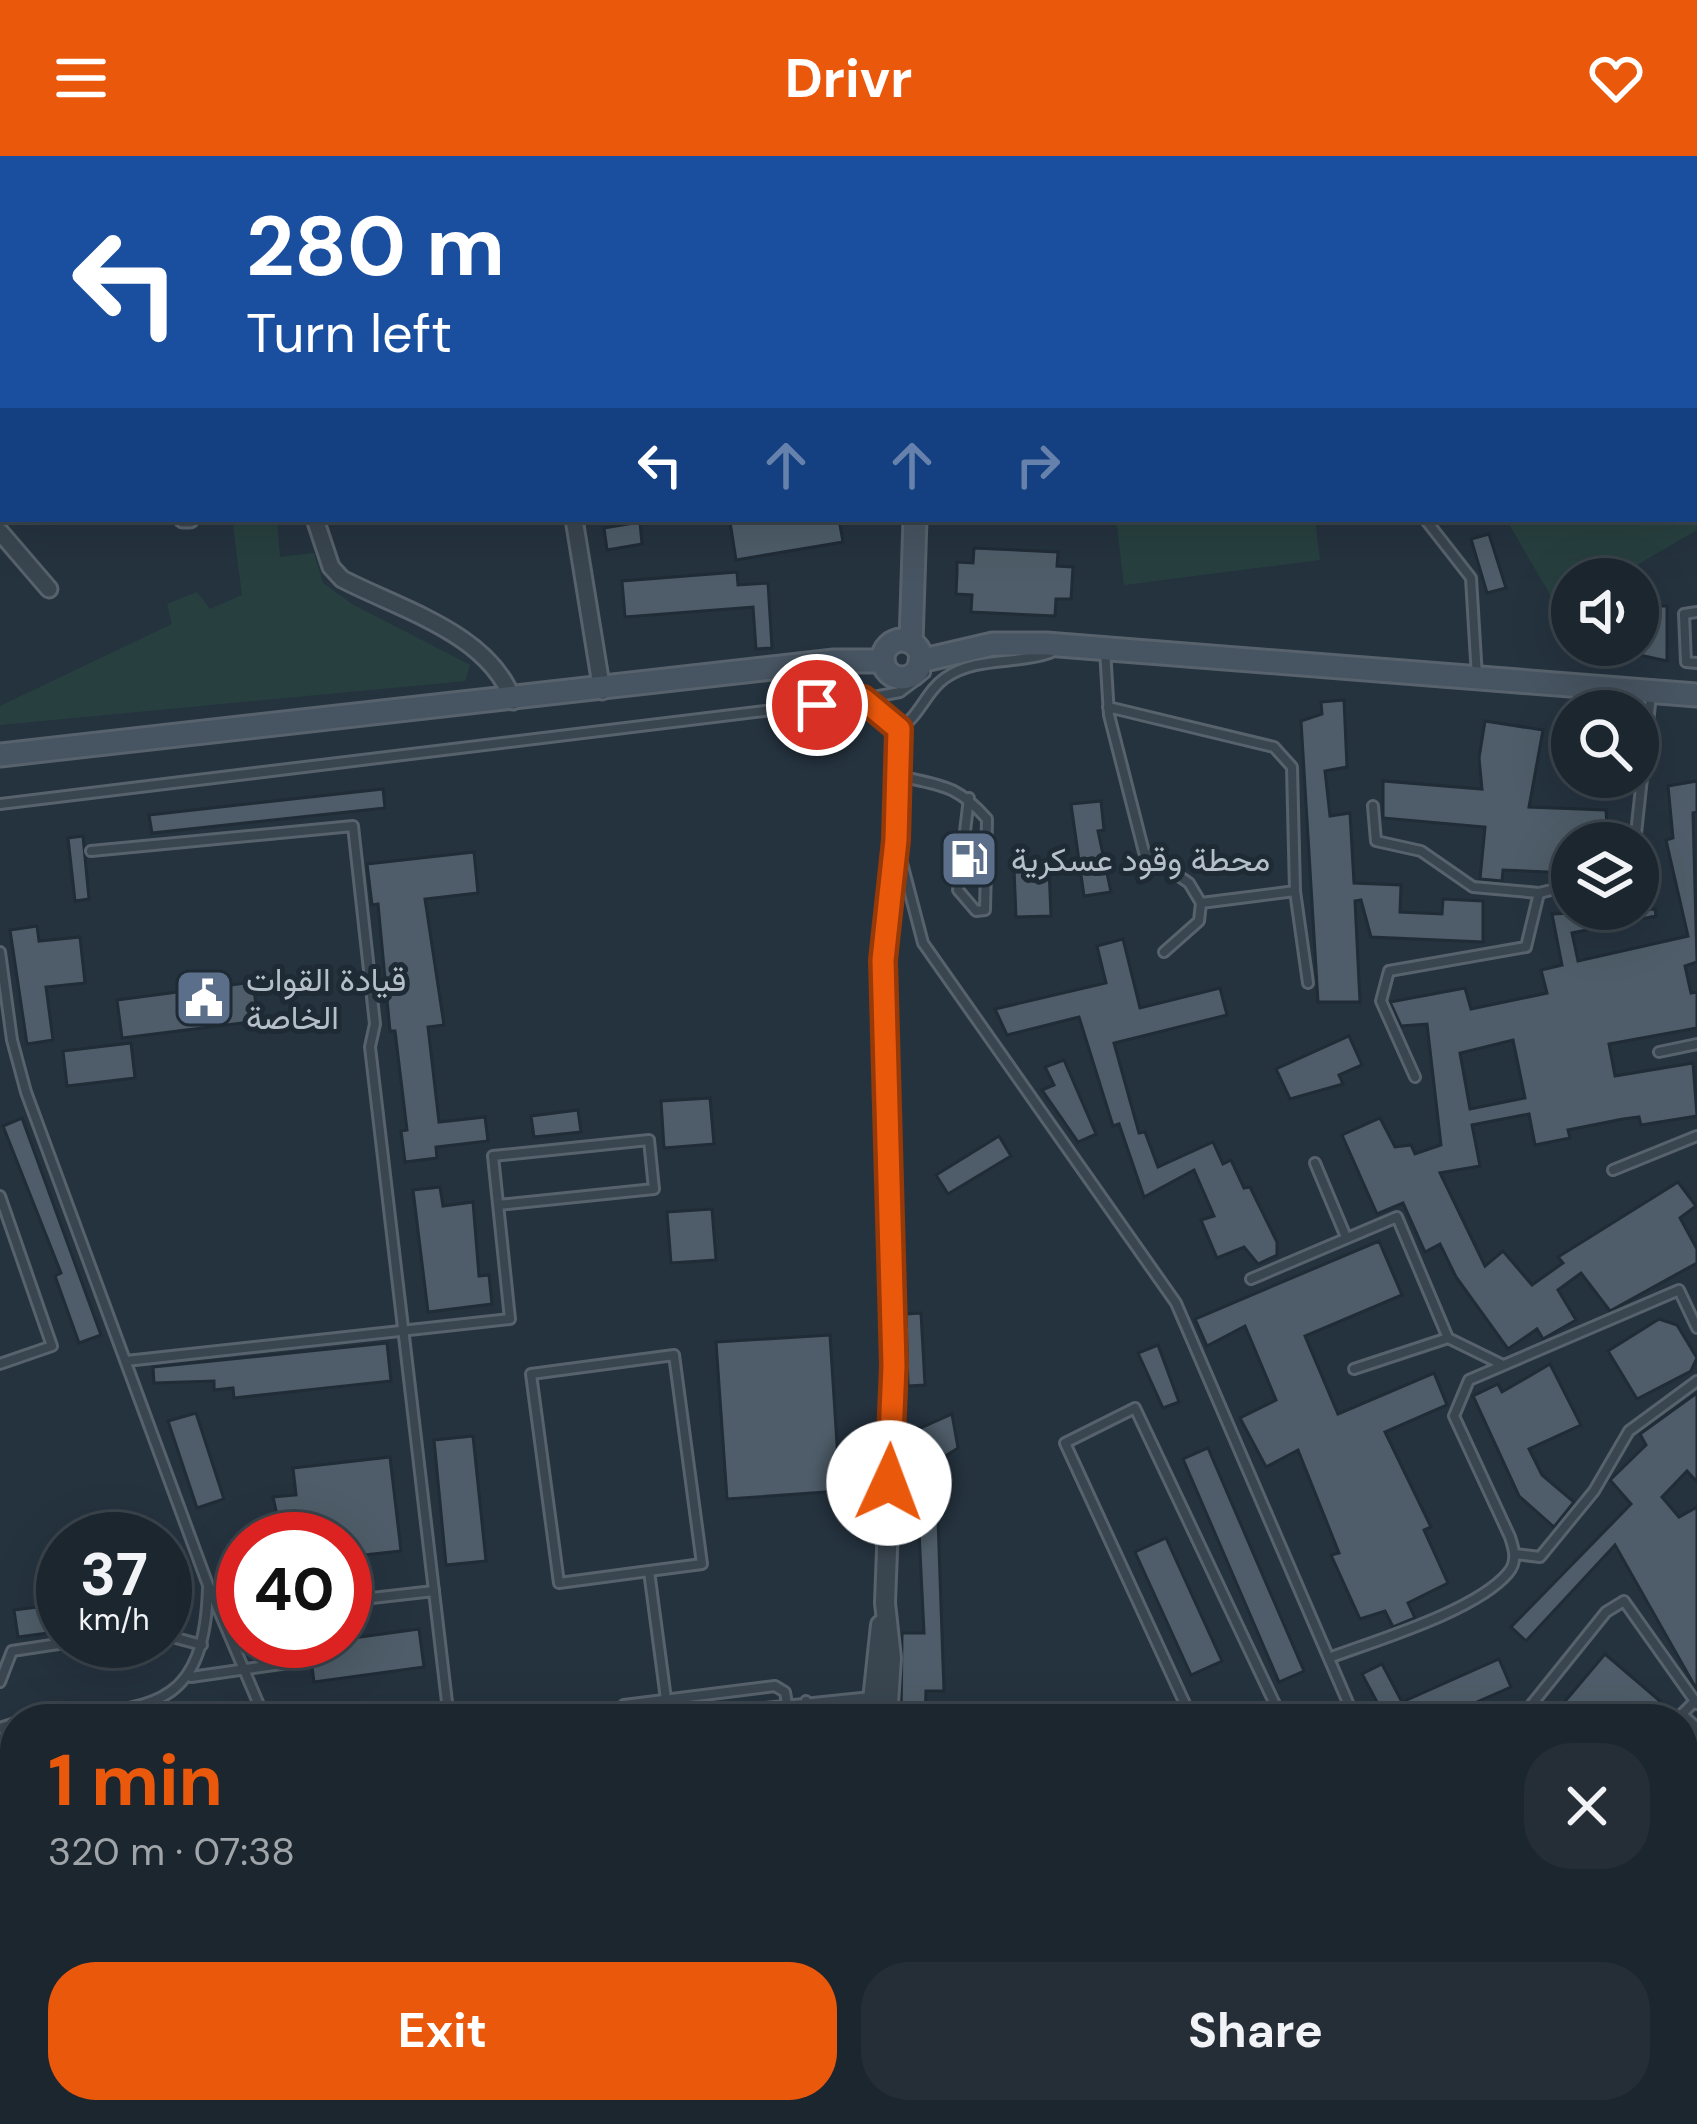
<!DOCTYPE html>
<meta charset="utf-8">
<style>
:root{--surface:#1c262f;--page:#252e37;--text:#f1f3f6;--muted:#a0a5aa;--line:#3a434b;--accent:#ea580c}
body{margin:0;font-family:"DM Sans",Vazirmatn,sans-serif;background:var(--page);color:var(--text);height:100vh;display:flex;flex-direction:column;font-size:45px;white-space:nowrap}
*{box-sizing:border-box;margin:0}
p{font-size:39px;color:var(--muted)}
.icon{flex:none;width:66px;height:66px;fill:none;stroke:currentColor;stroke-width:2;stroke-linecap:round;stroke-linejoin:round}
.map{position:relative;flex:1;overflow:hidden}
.side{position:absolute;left:0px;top:1548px;width:1698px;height:420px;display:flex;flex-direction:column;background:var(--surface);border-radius:48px 48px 0 0;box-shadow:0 12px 48px #0002,0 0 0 3px var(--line)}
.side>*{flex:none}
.top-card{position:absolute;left:0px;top:0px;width:1698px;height:366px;box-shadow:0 12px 48px #0002,0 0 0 3px var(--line);background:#1a4fa0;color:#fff;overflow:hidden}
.buttons{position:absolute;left:1551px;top:402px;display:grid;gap:24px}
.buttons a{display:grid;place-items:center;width:108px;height:108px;border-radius:50%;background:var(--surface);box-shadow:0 12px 48px #0002,0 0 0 3px var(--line);font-size:60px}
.speed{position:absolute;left:36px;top:1356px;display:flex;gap:24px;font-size:60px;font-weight:700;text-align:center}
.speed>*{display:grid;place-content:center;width:156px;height:156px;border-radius:50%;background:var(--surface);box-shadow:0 12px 48px #0002,0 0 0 3px var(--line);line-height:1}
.speed small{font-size:30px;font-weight:400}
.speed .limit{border:18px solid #d22;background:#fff;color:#111}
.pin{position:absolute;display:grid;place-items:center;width:102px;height:102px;color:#fff;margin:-51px;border:6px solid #fff;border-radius:50%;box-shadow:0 3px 12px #0007}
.me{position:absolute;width:132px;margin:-66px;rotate:2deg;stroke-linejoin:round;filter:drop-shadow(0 0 9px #0008)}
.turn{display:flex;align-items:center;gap:42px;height:252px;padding:0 48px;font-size:54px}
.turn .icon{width:156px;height:156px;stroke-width:2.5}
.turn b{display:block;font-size:84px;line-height:102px}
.lanes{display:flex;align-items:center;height:114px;padding:0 48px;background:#0003;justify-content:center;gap:60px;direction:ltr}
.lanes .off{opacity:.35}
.round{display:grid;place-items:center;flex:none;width:126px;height:126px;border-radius:48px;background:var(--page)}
.overview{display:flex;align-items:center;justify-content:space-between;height:204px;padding:0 48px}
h1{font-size:72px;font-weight:700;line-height:90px;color:var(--accent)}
.button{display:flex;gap:24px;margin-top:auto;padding:24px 48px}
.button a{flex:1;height:138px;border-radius:48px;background:var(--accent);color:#fff;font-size:48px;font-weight:700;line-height:138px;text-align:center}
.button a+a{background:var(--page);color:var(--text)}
header{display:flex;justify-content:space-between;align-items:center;height:156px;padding:0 48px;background:var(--accent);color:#fff;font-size:54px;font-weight:700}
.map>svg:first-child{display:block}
.grass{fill:#27403f}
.building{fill:#4e5d69;stroke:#202c36;stroke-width:3;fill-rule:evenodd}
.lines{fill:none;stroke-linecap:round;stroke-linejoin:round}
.service-casing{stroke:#57626c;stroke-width:14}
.minor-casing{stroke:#57626c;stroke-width:21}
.tertiary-casing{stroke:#57626c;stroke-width:24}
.secondary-casing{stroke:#57626c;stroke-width:27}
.service{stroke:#39454f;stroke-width:8}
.minor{stroke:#39454f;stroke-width:15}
.tertiary{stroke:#39454f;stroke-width:18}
.secondary{stroke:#475461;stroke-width:21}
.route-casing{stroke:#983908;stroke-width:30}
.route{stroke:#ea580c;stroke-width:21}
.labels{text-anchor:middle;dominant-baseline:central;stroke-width:10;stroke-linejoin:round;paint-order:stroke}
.poi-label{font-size:33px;fill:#b5bfc9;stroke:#1e2a34;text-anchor:start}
</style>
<header><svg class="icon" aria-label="menu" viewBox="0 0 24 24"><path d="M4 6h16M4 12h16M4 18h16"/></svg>Drivr<svg class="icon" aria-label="heart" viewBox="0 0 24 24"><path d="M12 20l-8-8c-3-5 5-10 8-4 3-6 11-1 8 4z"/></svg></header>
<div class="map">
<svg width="1697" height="1968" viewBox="0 0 1697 1968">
<rect width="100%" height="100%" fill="#25333f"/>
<g class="grass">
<path d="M1695,354L1697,374L1613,423H1572V447L1559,454L1506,363H1695Z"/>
<path d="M253,363H277L280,401L314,397L323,427L352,448L470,509L465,525L0,569V550L172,468L167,448L197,436L210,453L242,439L233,370Z"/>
<path d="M1116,363H1315L1320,404L1124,429Z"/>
</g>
<g class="building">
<path d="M749,363H839L843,386L736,404L730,366Z"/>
<path d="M640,366L642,388L607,394L604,372Z"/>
<path d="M1489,378L1506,432L1487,437L1471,383Z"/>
<path d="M974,392L1058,396L1057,410L1073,411L1071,443H1056L1055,460L971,456L972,439L956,438L957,416V406L973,407Z"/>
<path d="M737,416L738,429L768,427L772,492L756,493L753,451L625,461L622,425Z"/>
<path d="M1638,450H1667V505L1607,492L1638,489Z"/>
<path d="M1344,544L1347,611L1325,615L1330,660L1350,657L1354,727L1401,729L1400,756L1442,758L1443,743L1483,745V786L1371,781L1361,744L1355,745L1360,846H1318L1301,565L1322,558L1321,546Z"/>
<path d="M1485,565L1543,574L1529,651L1606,654L1608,687L1572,685V717L1503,714L1502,725L1480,723L1485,671L1383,662V625L1482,633L1479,602Z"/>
<path d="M1697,625V656L1693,657L1697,806L1685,810L1691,837L1697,836V872L1609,888L1615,920L1693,907L1697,960L1641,969L1639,961L1623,963L1568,974L1570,982L1535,989L1529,958L1472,969L1480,1010L1440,1017L1485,1110L1503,1095L1532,1129L1563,1107L1558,1101L1678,1026L1696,1050L1680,1062L1697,1093V1107L1610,1155L1581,1117L1558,1134L1576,1164L1543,1183L1537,1173L1508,1193L1456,1121L1440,1088L1425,1096L1403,1047L1377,1058L1342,979L1380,962L1395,991L1411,989L1415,998L1441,989L1427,868L1401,870L1390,846L1465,832L1471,853L1547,837L1541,814L1562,809L1552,758L1655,753L1656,760L1572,777L1578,805L1688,780L1666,684L1673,682L1668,630ZM1513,884L1525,942L1470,953L1460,897Z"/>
<path d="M383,633L385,652L152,677L149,659Z"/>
<path d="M1101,645L1104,674L1098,675L1111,736L1084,740L1071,648Z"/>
<path d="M83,680L89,743L75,745L68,682Z"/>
<path d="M474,696L478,737L425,743L444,869L428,871L439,966L485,961L488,985L436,991L437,1002L405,1006L401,975L407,974L395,875H390L378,748L372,749L367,708Z"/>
<path d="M1049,712L1051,760L1016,761L1014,713Z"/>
<path d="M37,770L39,785L80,781L85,827L46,831L53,884L27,888L10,774Z"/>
<path d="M1123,783L1140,852L1220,832L1227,859L1114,887L1139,977L1145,976L1158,1011L1213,986L1223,1008L1231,1004L1244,1032L1250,1031L1277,1086V1099L1258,1108L1244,1091L1217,1102L1201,1064L1214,1060L1194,1014L1144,1041L1119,968L1113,970L1079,861L1007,879L995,853L1106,827L1097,790Z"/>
<path d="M253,826L258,865L122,882L117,844Z"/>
<path d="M1349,880L1362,909L1339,919L1343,928L1290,943L1276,913Z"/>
<path d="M131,887L135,922L67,930L63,895Z"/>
<path d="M1064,904L1096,978L1078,986L1042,934L1054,929L1045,911Z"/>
<path d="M710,942L714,988L664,992L661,945Z"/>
<path d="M578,954L581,976L534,981L531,960Z"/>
<path d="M22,962L101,1179L79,1187L55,1120L61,1117L3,970Z"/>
<path d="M999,980L1011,1000L948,1038L936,1019Z"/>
<path d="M440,1031L443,1050L473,1046L479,1120L489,1119L492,1148L428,1156L413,1034Z"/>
<path d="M712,1053L716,1104L671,1107L667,1056Z"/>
<path d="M1379,1085L1402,1139L1305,1180L1338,1258L1434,1217L1447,1249L1385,1276L1431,1371L1424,1374L1448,1427L1408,1447L1415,1462L1393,1471L1385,1455L1360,1463L1331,1399L1339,1397L1298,1294L1266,1311L1240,1262L1276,1244L1245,1170L1207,1190L1195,1163Z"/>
<path d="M921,1157L925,1229L908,1230L906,1158Z"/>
<path d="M1659,1163L1677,1169L1697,1202L1691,1215L1637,1243L1608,1195Z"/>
<path d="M830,1179L840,1335L727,1343L716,1186Z"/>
<path d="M387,1187L391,1225L234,1242L233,1232L214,1234V1225L154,1227L153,1211Z"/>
<path d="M1158,1189L1179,1246L1163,1252L1138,1197Z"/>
<path d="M1550,1208L1581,1269L1529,1293L1542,1319L1574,1346L1554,1371L1519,1340L1473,1240L1498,1228L1502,1236Z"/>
<path d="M1697,1237V1326L1687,1315L1662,1341L1679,1361L1697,1351V1534L1615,1389L1526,1485L1511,1471L1631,1348L1610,1324L1646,1289L1640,1278Z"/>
<path d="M196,1257L224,1343L197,1352L168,1265Z"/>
<path d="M952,1258L958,1292L936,1306L944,1535H926L925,1563H901L902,1477H924L914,1275Z"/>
<path d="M473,1280L486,1405L446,1409L434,1284Z"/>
<path d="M1208,1292L1304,1515L1279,1526L1183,1303Z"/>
<path d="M390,1301L401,1395L345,1401V1383L282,1381L273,1341L296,1339L293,1312Z"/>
<path d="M1166,1382L1222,1505L1191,1519L1135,1396Z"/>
<path d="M53,1449L56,1476L18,1481L14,1454Z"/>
<path d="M419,1473L424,1511L314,1526L309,1488Z"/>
<path d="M1605,1498L1660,1545L1645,1563H1550Z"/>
<path d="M1499,1503L1511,1531L1438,1563H1386L1362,1518L1382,1508L1402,1546Z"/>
<path d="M1697,1777V1833L1683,1848V1792Z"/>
<path d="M1697,1879V1937L1683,1947V1889Z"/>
<path d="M656,1953H751L753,1968H658Z"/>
<path d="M1102,1953H1289L1296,1968H1108Z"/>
<path d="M1600,1953H1674L1653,1968H1611Z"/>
</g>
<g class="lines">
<defs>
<g id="service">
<path d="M1187,3V0"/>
<path d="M1216,3V0"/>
<path d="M1380,3V0"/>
<path d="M1628,3V0"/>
<path d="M1695,281L1697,282"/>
<path d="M1425,363L1471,422L1477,521"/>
<path d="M1697,456L1684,458L1686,506L1697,507"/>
<path d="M1105,494L1109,559L1144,696L1189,727L1201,747L1295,735L1292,611L1274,591L1108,551"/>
<path d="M864,544L899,573C920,560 926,535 945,522C977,500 1016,509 1050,497"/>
<path d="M899,620C943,630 957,629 987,663L985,754L976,755L958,734L969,642"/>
<path d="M0,648L863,543L900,536L925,517"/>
<path d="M1373,650L1376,685L1421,695L1473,731L1539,737L1572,729"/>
<path d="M1635,687L1651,539"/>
<path d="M91,695L353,670L375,868L370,891L449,1563"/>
<path d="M901,703L923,787L1176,1147L1355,1563"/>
<path d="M1295,735L1308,827"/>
<path d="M0,796L12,884L26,936L208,1429L265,1563"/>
<path d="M1164,796L1199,765L1201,747"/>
<path d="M1659,896L1697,888"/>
<path d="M1415,921L1381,845L1389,815L1526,791L1539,737"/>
<path d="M1315,1007L1346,1081"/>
<path d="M1613,1014L1697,980"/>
<path d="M0,1040L52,1190L0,1208"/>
<path d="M1251,1123L1397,1061L1448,1182L1501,1208"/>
<path d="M126,1205L510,1163L493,1000L649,984L654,1033L498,1049"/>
<path d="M1354,1213L1448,1182"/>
<path d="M1515,1398L1540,1401L1594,1335L1629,1275L1697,1225"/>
<path d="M649,1415L702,1408L674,1199L531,1218L559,1427L649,1415L666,1543"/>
<path d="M345,1445L434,1435"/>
<path d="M165,1479L202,1489"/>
<path d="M1329,1502C1377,1484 1476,1455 1508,1417C1518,1406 1514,1393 1510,1381L1454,1260L1469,1224L1679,1134L1697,1172"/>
<path d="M191,1521L295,1506L293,1485"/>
<path d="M0,1526L12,1495L78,1485"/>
<path d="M806,1545L808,1563"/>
<path d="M1682,1558L1697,1572"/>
<path d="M35,1563C141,1550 204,1564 208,1432"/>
<path d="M619,1563L624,1549L775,1530L785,1536L787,1548"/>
<path d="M658,1563L871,1541"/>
<path d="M1192,1563L1065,1287L1135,1252L1282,1563"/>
<path d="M1520,1563L1606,1456L1624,1445L1697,1548"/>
<path d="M1677,1563L1693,1547"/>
<path d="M0,1572L15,1567"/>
<path d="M1683,1676L1697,1661"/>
<path d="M1683,1765L1697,1752"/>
<path d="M1683,1879L1697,1869"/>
<path d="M0,1925L15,1927"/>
<path d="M59,1953L60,1968"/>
<path d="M80,1953L82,1968"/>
<path d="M166,1953L167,1968"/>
<path d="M532,1953L533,1957"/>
<path d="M891,1953L933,1968"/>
<path d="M1461,1963L1465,1968"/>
<path d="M412,1964L413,1968"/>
<path d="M317,1968H324"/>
<path d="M1374,1968V1953"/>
</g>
<g id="minor">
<path d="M162,0V3"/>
<path d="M382,0L384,3"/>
<path d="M805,0L809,3"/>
<path d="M270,3L277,0"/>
<path d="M671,3L675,0"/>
<path d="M0,206H3"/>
<path d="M183,363H190"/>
<path d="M315,363L331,411L342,423C402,454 490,478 513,545"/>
<path d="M574,363L602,535"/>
<path d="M0,376L49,433"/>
</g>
<g id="tertiary">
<path d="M871,1563L881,1469"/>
<path d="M887,1563L891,1502L885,1447L894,1210L883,804L896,684L899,573"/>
<path d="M850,1968V1953"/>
<path d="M866,1968L867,1953"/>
</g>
<g id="secondary">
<path d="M912,3V0"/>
<path d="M929,3V0"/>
<circle cx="902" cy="503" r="19"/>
<path d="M911,486L915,363"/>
<path d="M920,505L993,488H1046L1697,539"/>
<path d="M0,599L834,505H883"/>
</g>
</defs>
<use href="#service" class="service-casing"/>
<use href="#minor" class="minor-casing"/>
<use href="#tertiary" class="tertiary-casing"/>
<use href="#secondary" class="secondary-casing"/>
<use href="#service" class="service"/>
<use href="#minor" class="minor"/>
<use href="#tertiary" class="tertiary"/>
<use href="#secondary" class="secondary"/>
</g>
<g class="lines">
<defs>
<path id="route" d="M817,549L863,543L899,573L896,684L883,804L894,1210L889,1327"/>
</defs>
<use href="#route" class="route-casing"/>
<use href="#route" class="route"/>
</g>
<defs>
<symbol id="fuel-square" viewBox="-11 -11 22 22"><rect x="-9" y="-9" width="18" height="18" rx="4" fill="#5c6f8a" stroke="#1e2a34"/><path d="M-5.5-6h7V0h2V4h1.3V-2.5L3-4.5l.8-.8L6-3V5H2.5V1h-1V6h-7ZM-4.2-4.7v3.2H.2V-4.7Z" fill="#fff"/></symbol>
<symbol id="civic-square" viewBox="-11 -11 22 22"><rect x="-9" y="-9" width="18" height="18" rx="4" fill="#5c6f8a" stroke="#1e2a34"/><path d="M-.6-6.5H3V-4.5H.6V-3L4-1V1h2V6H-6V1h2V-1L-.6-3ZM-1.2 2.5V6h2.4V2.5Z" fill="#fff"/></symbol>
</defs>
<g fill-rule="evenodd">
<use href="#fuel-square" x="936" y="670" width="66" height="66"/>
<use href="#civic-square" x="171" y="809" width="66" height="66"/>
</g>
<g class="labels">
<g class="poi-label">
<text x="1011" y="703">محطة وقود عسكرية</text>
<text x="246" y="823">قيادة القوات<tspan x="246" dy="38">الخاصة</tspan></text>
</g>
</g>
</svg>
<div class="buttons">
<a><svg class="icon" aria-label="sound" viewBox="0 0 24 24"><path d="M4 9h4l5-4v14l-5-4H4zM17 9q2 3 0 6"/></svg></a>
<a><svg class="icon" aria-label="search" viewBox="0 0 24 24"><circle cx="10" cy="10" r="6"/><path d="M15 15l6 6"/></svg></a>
<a><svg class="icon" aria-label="layers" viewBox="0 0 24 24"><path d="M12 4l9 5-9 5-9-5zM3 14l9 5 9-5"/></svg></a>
</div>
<div class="speed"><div>37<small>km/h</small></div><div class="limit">40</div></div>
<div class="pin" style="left:817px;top:549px;background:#d93025"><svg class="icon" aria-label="arrive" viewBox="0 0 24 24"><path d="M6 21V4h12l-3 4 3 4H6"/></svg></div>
<svg class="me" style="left:889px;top:1327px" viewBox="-20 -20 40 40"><circle r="19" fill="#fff"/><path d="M0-13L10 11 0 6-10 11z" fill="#ea580c"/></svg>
<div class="top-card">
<div class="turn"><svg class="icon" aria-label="left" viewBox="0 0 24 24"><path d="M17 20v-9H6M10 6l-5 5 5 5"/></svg><div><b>280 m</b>Turn left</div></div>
<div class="lanes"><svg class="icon" aria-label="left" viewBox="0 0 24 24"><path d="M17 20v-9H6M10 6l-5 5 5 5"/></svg><svg class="icon off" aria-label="ahead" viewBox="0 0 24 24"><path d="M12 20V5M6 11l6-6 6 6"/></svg><svg class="icon off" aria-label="ahead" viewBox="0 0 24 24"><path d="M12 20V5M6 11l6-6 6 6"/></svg><svg class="icon off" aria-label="right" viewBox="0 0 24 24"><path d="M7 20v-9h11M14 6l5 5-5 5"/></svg></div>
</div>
<section class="side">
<div class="overview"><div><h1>1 min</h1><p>320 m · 07:38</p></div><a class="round"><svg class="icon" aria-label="close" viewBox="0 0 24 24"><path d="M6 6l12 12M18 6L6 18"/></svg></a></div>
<div class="button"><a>Exit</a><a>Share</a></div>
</section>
</div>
